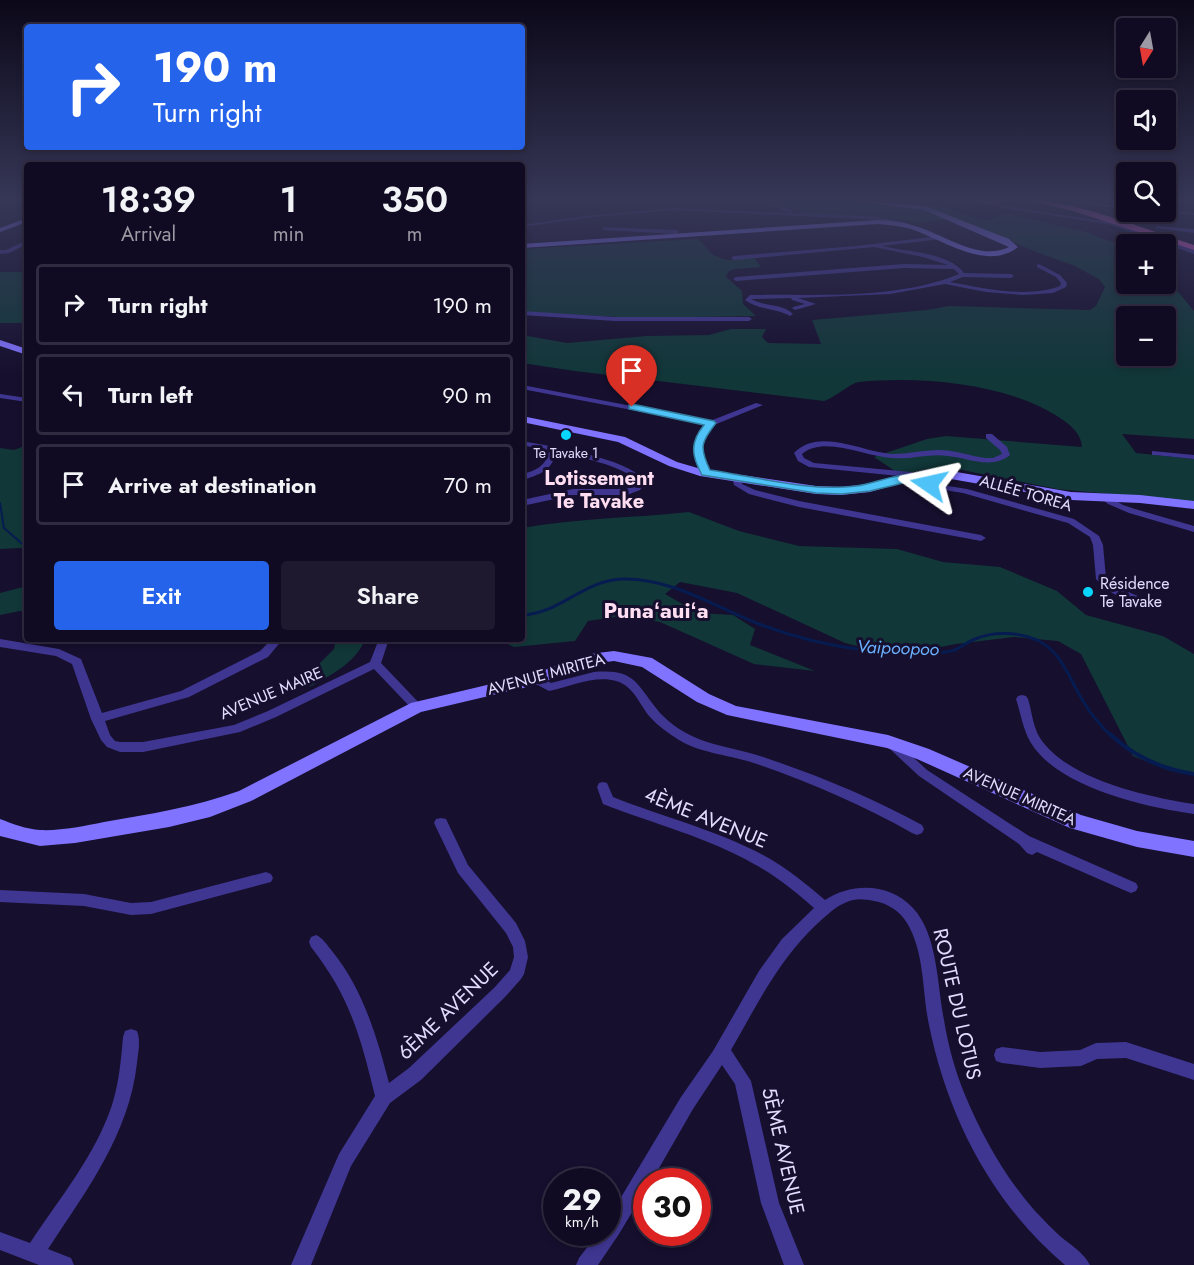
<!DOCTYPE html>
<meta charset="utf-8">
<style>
:root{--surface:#100b22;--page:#1e192f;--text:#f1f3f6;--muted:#9c9ba5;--line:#302b40;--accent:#2563eb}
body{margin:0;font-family:Jost,sans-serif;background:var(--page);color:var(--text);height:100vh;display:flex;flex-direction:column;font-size:22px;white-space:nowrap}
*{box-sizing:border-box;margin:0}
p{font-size:20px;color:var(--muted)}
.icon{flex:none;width:33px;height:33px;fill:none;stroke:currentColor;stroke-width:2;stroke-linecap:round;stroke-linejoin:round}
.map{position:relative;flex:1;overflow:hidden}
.sheet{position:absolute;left:24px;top:162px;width:501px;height:480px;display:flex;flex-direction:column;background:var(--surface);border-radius:6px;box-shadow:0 3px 9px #0003,0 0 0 2px var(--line)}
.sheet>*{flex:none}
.hud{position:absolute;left:24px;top:24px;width:501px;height:126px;border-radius:6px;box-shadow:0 3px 9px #0003,0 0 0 2px var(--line);background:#2563eb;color:#fff;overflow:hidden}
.needle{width:39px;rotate:191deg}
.controls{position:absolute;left:1116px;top:18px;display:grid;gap:12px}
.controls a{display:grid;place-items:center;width:60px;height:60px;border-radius:6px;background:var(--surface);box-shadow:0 3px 9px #0003,0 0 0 2px var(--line);font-size:30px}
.speed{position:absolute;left:543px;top:1168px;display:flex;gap:12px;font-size:30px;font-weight:700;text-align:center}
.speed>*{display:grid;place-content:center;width:78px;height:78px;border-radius:50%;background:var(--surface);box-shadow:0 3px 9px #0003,0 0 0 2px var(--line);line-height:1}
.speed small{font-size:15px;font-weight:400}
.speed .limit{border:9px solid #d22;background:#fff;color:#111}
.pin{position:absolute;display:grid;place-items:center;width:51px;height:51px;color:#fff;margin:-62px -26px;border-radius:50% 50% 50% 0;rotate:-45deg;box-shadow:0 0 6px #0007}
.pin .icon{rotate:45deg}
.me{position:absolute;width:66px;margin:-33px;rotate:281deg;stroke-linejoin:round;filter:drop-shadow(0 0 4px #0008)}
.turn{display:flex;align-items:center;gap:21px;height:126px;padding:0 30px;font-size:27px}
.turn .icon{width:78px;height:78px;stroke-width:2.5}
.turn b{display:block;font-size:42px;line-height:51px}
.eta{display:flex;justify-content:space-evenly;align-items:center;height:102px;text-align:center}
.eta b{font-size:36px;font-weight:600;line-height:42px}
.cta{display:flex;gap:12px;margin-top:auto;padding:12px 30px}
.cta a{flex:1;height:69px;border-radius:6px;background:var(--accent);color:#fff;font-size:24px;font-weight:600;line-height:69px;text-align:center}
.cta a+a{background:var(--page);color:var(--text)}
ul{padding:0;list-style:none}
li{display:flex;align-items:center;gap:18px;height:81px;margin:0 12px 9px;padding:0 18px;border:3px solid var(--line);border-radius:6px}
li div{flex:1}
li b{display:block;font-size:22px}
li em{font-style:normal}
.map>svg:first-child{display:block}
.green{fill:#113739;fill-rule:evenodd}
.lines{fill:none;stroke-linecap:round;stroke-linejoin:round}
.stream-far2{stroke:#061c50;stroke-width:2}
.stream-far1{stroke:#061c50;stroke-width:3}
.stream{stroke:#061c50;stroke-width:4}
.minor{fill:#3f3691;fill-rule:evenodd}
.secondary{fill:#8073ff;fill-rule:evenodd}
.trunk{fill:#e75dce;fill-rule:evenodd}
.route{fill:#4fc3f7;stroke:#337fa1;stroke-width:1.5}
.poi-dot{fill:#08d6ff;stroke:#160f2e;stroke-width:2}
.labels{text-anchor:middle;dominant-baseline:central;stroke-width:6;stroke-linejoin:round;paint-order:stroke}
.far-poi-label{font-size:14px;fill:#e2dcff;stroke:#160f2e}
.street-label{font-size:16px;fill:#e2dcff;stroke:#160f2e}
.poi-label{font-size:16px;fill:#e2dcff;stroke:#160f2e;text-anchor:start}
.water-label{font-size:18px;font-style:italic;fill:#6ab0ff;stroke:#160f2e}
.quarter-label{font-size:20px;font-weight:bold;fill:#ffdef1;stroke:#160f2e}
.near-street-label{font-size:20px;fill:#e2dcff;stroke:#160f2e}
.district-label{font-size:22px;font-weight:bold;fill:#ffdef1;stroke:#160f2e}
</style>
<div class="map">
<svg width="1194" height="1265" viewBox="0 0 1194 1265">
<rect width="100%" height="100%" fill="#160f2e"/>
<g class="green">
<path d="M765,200H844L896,205L897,201L948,208L978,219L987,220L1006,213L1090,233L1100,238L1126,246V284H1166V277L1194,311V439L1122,434L1136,453L1194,459V502L1057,489L957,469H927L901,475L874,457L927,439L946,436L1082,447C1081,432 1069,424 1057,416C1004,383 921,376 859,382C852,382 836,397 824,401L575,371L522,363V335L567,343L647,336L709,335L731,329H766L762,337L768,343L821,344L812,320L927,310L949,306L1090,310L1096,306L1105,287L1099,279L1075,266L1034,251L955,218L916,223L891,218L807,214ZM1126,316H1166V356H1126Z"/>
<path d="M698,239L713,255L727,260L754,258L761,267L734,269L728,272L726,277L742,291L743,304L756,316L638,318L522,312V249Z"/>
<rect x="0" y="272" width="27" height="51"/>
<path d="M27,445V551L21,548L0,549V448L14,450Z"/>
<path d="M689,512L739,531L799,546L897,549L943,562L1000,567L1057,591L1086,615L1163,636L1194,654V775L1167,770L1133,756L1081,654L1058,641L1014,637L956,644L916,652L873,650L845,643L737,593L680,582L665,594L698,613L733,615L755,629L750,645L815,671L754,664L660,622L622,616L588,621L575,641L514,647L497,639H522V528C577,518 633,518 689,512Z"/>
<path d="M27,586V613L20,611L0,615V593Z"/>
<path d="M336,639H365C356,663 332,674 310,687L305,678L334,649Z"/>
</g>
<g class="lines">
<path class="stream-far2" d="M0,503L4,528L27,548"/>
<path class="stream-far1" d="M522,615C560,614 583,580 623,579C672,578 715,607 759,624C793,637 830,646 865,650C892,653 924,656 951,651C961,649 966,642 975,639C994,631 1018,632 1037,640C1063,652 1070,682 1085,704C1092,716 1101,726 1111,736"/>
<path class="stream" d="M1110,734C1134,757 1161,769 1194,774"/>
<g class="minor">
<path d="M757,200H763L793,211L792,213C821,215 896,213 918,228L916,229L905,224L879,220L674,210L585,218L522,227V225L585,216L674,208L790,213Z"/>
<path d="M990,202L1016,208L1109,222L1194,250V254L1108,224L1016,210L988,204Z"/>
<path d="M1090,203L1126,207V209L1088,205Z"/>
<path d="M1166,210L1194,213V215L1164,212Z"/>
<path d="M1157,226L1194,229V233L1155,228Z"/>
<path d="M604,227L676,230L679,232L676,234L602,230Z"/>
<path d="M939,236L941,239L882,246C906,252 949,252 964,273L1011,274L1014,276L1011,278L963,277L950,282L955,283C987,289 1029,298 1060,286L1061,283L1056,277L1037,267V265L1039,264L1060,275L1067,283L1066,287L1053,293L1023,295L986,292L945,284L890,294L798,298L816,304L795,310L792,308L793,307L805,304L792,300L791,298L751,299C765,307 782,303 793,314L790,316C776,308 758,310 745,300L750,295C817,294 896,300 959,274L954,269L904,268L736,281L733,279L736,277L904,264L948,265L923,257L874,247L734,260L731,258L734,256L856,246Z"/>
<path d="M27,240V244L9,253L0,254V250H6Z"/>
<path d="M522,311L615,317H749L752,319L749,321H615L522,315Z"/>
<path d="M522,385L710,421L756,403L763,405L714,425C699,439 702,454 710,472L706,474H703C693,456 691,440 705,424L522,389Z"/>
<path d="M0,394L27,398V402L0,398Z"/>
<path d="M986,434H992L1007,447L1010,455C992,470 968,458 948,456C929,453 911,460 892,458C865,457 825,435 802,454L804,458L814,463L911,472L936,484L967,489L1074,519L1099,536L1103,545L1106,578L1121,589L1155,603L1156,605L1155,607H1147L1114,594L1102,586L1096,579L1093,545L1090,537L1068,523L963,493L931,488L909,477L809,467L798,461L794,453C819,427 862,452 892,454C908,454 923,450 939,450C955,450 970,456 985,458H993L1002,454L1000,450L986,438Z"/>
<path d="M522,441C553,447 625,457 646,481L640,490L627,495H573L522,506V500L573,489H626L634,486L637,481C620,464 581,458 556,452C552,471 539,475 522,480V474C536,471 546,466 549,451L522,445Z"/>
<path d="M1152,451L1194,455V459L1155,455H1152Z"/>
<path d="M736,473L740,476L742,484L755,490L799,501L981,535L986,538L981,541L799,507L749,494L734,485L732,476Z"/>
<path d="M1105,494L1123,505L1135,509L1194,526V532L1129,513L1108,504L1102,499L1101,497Z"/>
<path d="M0,639L59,649L81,659L102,713L181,691L260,651L272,639H283L268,657L189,697L105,721L110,735L115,741L120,742H143L234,725L268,711L370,662L379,639H389L381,663L423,707L421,710H413L374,669L276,717L240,732L143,752H120L107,747L101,740L91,719L72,664L56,656L0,647Z"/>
<path d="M594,672C633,669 635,681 656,708C665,720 679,730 692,736C715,747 742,749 766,758C820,776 872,798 922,825L924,829L922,833L917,835L912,833C863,805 811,783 757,764C732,755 702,754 679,740C668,733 658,726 650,717C639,704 634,686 616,681C595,675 570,687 549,691L532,682L530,679L532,676L536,675L551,683Z"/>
<path d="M1022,695L1026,696L1028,699C1032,712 1033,727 1040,738C1068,780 1148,797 1194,804V814C1145,807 1059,788 1031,743C1023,730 1021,714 1016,699L1018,696Z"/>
<path d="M895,742L899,744L927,770L1029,836L1136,883L1138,887L1136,891L1131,893L1126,891L1037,852L1032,855L1027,853L1019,844L919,776L891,750L889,747L891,744Z"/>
<path d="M603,782L607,783L613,797C663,817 717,830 765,856C787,868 806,884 825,900C852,882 890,883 913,908C938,935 937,985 944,1020C948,1045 955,1071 965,1095C982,1136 1005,1177 1035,1211C1044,1220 1052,1229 1061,1237C1071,1245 1084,1253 1090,1265H1065C992,1203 948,1118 929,1025C922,992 925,953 907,923C900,911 887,903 874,901C865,899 855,898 847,902C836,906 827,915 818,923C779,959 757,1005 731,1050L751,1081L779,1203L804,1265H784L761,1203L735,1084L722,1065L693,1109L651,1182H646V1189L619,1234L598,1265H576L579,1258L598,1233H608V1219L681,1097L713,1051L759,971L782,939L814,908C796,892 776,876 754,864C707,837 654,824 603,804L597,787L599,783Z"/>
<path d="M441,818L446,819L468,865L516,923L525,941L528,957L524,974L521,979L505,997L421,1080L390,1103L351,1166L311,1265H291L339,1154L375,1096C360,1035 350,997 311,947L309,942L311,937L316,935C323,938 327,945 332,951C363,989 377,1037 389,1083L409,1068L495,987L510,970L514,957L513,947L506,933L458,873L434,823L436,819Z"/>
<path d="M266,872L271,874L273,878L271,882L151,914L131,915L84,906L0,902V890L84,894L131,903L151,902Z"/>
<path d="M131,1029L137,1031C141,1041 138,1053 137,1063C129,1135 86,1191 48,1249L71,1258L74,1265H39L0,1250V1232L30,1243C59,1199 95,1156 112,1105C119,1083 121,1060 123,1037L125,1031Z"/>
<path d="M1126,1042L1194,1064V1080L1126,1058L1097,1059L1081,1066L1040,1068L1002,1063L996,1061L994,1055L996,1049L1002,1047L1040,1052L1080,1050L1096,1043Z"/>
</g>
<g class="secondary">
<path d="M849,200L925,206L1009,239L1018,247C987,272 942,239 911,229C900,226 889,225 878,224L522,248V244L878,220C891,221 903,222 915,226C944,234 979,262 1009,247L924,210Z"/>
<path d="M966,200H1002L990,205Z"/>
<path d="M27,218V222L0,232V228Z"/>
<path d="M0,340L27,349V355L0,346Z"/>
<path d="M522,416L625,437L677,462L701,469L816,486L841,487L869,484L900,475L951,471L1071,492L1140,495L1194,501V509L1140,503L1071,500L951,479L901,483L870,492L841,495L816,494L700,476L669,466L618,442L522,422Z"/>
<path d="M614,651L652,658L709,694L736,706L888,735L929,749L1081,815L1137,831L1194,841V857L1137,847L1070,828L917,759L887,748L727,715L697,702L642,667L614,661L591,664L536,685L421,712L251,801L210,817L169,827L75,843L40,846L0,836V819C13,824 26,829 40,830C61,831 84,826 104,822C150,814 195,807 239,791L411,703L533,674L589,654Z"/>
</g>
<g class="trunk">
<path d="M990,200H1011L993,204Z"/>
<path d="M1024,200C1073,199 1146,230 1194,245V250L1070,210Z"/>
</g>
</g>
<linearGradient id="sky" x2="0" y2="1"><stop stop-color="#0c0819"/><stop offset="0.53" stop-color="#363757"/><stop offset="1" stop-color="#363757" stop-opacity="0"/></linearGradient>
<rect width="1194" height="377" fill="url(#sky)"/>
<path class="route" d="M632,404L714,421L716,423C701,442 699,447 710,470C757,477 809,492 856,486C881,483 915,463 935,484L929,488L916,480L870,491L842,494L816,493L702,475C691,455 690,442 704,425L629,409V405Z"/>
<g class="poi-dot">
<circle cx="566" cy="435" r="6"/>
<circle cx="1088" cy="592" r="6"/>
</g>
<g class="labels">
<g class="far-poi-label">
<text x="566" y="453">Te Tavake 1</text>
</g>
<g class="street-label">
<text transform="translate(1026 493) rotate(16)">ALLÉE TOREA</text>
<text transform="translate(546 674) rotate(-15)">AVENUE MIRITEA</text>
<text transform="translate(271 693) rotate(-23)">AVENUE MAIRE</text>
<text transform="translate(1020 796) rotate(24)">AVENUE MIRITEA</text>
</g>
<g class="poi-label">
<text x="1100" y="583">Résidence<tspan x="1100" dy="18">Te Tavake</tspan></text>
</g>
<g class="water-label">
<text transform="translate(898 648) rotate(2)">Vaipoopoo</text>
</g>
<g class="quarter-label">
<text x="599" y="478">Lotissement<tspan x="599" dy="23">Te Tavake</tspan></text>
</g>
<g class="near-street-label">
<text transform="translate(706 818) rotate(22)">4ÈME AVENUE</text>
<text transform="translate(957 1004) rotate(77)">ROUTE DU LOTUS</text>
<text transform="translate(448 1011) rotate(-44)">6ÈME AVENUE</text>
<text transform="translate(783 1151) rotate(77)">5ÈME AVENUE</text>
</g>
<g class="district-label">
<text x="656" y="610">Punaʻauiʻa</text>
</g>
</g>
</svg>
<div class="controls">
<a><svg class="needle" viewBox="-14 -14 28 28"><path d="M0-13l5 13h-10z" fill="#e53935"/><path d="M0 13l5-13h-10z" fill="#9c9ba5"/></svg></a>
<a><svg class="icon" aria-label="sound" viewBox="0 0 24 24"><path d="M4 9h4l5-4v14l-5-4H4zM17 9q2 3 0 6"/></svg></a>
<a><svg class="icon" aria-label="search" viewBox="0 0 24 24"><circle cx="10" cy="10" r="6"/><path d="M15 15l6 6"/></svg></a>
<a>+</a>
<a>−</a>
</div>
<div class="speed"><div>29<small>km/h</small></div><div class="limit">30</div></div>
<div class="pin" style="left:632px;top:407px;background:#d93025"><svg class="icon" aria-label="arrive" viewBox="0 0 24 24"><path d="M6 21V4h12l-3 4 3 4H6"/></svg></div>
<svg class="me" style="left:929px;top:484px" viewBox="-20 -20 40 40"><path d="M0-17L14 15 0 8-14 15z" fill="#4fc3f7" stroke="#fff" stroke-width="4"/></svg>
<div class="hud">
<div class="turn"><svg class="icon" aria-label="right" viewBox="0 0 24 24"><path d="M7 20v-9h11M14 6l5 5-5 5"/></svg><div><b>190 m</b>Turn right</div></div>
</div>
<section class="sheet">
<div class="eta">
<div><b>18:39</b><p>Arrival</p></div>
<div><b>1</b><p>min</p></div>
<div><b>350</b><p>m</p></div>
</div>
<ul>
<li><svg class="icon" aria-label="right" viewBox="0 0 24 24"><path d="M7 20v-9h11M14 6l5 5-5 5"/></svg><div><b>Turn right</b></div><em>190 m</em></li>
<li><svg class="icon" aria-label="left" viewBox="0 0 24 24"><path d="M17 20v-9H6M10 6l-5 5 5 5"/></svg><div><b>Turn left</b></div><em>90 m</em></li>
<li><svg class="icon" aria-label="arrive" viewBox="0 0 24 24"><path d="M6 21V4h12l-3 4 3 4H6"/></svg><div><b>Arrive at destination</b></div><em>70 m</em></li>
</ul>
<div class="cta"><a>Exit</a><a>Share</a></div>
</section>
</div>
